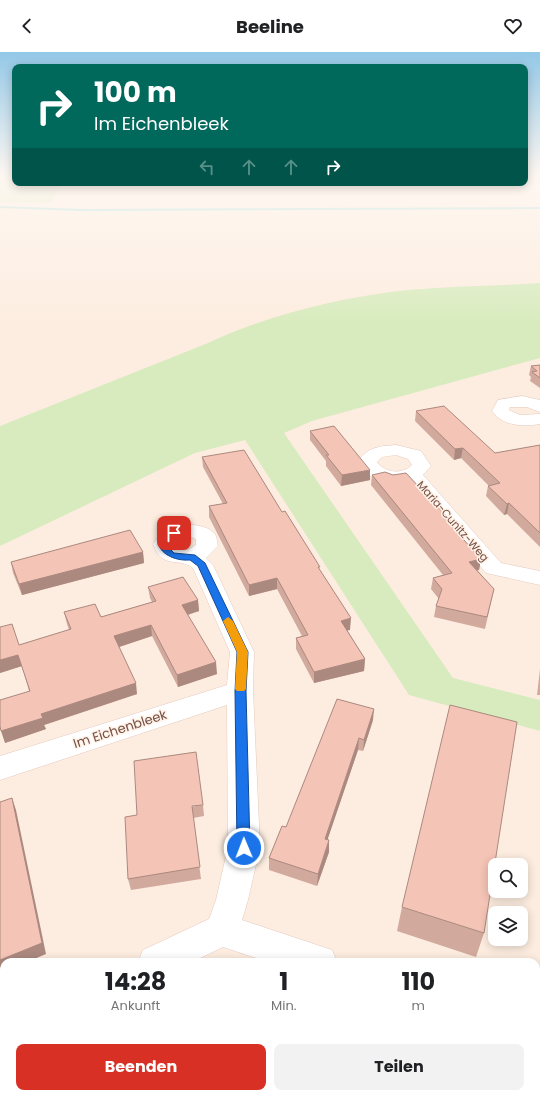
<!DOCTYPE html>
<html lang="de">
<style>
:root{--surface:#fff;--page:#f2f2f2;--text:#202124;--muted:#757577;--accent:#d93025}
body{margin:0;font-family:Poppins,sans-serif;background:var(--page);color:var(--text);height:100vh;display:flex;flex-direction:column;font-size:15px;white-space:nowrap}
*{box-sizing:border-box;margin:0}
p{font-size:13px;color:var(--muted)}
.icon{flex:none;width:22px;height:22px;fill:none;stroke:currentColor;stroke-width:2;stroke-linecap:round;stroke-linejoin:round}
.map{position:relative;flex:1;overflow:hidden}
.sheet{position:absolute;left:0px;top:906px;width:540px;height:140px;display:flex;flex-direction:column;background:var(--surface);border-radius:12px 12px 0 0;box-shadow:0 2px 10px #0003}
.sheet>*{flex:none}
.hud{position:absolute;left:12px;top:12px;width:516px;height:122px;border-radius:8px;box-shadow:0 2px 10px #0003;background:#00695c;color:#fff;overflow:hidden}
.tools{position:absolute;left:488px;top:806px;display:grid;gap:8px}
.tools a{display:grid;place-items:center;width:40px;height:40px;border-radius:8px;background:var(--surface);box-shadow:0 2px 10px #0003;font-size:20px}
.pin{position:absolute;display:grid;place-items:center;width:34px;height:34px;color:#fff;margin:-17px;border-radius:8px;box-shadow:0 2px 6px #0006}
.me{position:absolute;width:44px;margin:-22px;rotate:359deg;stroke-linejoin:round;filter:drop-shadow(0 0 3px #0008)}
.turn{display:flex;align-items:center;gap:14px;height:84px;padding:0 16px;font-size:18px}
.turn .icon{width:52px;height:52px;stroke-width:2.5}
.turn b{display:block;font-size:28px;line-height:34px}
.lanes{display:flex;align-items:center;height:38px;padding:0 16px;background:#0003;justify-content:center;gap:20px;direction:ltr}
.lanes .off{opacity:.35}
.eta{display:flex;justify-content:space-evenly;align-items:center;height:68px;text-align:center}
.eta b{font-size:24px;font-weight:700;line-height:28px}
.primary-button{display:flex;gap:8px;margin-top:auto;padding:8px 16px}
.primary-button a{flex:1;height:46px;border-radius:8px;background:var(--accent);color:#fff;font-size:16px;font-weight:700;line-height:46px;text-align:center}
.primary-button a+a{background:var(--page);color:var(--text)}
header{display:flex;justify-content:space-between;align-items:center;height:52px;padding:0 16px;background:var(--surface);font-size:18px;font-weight:700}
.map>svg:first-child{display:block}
.green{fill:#d8ebbe}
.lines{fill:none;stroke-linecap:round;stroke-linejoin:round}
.stream{fill:#99dad9;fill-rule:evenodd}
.minor-casing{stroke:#e4c9be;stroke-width:1}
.minor{fill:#fff;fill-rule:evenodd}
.wall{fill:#d2a99d}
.shaded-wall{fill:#ab897f}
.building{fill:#f4c4b6;stroke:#ab897f}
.route{fill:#1a73e8;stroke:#114b97}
.slow{fill:#f59e0b}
.labels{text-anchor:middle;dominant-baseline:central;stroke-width:3;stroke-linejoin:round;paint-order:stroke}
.street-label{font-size:11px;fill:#754f46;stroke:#fff2e7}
.near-street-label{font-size:13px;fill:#754f46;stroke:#fff2e7}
</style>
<header><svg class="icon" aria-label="back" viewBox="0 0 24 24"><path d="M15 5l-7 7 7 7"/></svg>Beeline<svg class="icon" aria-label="heart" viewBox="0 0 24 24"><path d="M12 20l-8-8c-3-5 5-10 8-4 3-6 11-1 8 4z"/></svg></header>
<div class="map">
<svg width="540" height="1046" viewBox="0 0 540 1046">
<rect width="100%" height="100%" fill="#fdede0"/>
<g class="green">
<path d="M0,124H15V131H62L51,151L0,150Z"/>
<path d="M540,231V306L312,369L284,381L453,626L540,648V679L409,643L245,388L195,401L0,494V374L208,291C267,263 342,245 407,238C451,234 496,234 540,231Z"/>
</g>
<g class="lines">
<path class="stream" d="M0,154L80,157L540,155V157L80,159L0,156Z"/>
<defs>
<g id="minor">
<path d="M522,344L540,348V360L527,355H510L509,358L520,363L540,362V372C524,375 502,374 492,359L498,348Z"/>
<path d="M396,393L421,399L431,414L423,423L501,511L540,519V533L486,521L408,429L392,432L367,423L358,409C368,395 380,394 396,393ZM396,403L408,407L412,413C402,423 385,421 377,410L382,405Z"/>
<path d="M180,473C190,472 211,473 216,484C217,487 217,491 218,494L206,506L213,513L254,600L253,639L260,795L248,848L242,868L332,898L337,910H268L223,895L192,910H138L143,898L209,867L216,848L228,795L227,653L0,728V704L227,633L230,600L193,516C178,504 163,519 153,492L162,480ZM184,485H191L196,487V493L187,498H178L174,492L176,488Z"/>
<path d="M536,960L540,961V999L536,998Z"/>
<path d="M4,962V1000L0,1002V964Z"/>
</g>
</defs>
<use href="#minor" class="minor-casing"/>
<use href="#minor" class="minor"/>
</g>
<g class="wall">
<path d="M540,313V336L530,329L531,325L529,323L531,314Z"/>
<path d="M416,359L495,401L540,393V495L507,462L504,463L486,444L488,434H489L461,406L454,408L415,369Z"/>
<path d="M310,379L370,428L341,434L326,414V409L310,388Z"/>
<path d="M202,405L282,460L320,518L350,578H347L365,607L364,619L314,631L296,597V586L302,584L277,537L249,544L209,465V454L223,452L203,415Z"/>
<path d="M372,423L451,469L450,472L481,507L479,518H477L494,537L485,577L434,565L436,554L439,547L431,537L433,526L443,523L371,433Z"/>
<path d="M143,500L144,511L22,543L13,521L11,510Z"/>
<path d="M148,535L198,548L199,559L188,563L217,622L178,635L152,584L119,595L137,642L44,673L46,677L5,691L29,639L22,614L0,621L19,593L69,578L67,572L64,560L101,565L152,550L150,546Z"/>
<path d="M540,617V643H537Z"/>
<path d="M373,668L363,699L358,698L327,788L329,800L317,834L269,818V806L286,775Z"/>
<path d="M203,753L204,764L193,766L201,827L131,838L128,827L137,763Z"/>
<path d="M402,855L484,881L476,905L397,879Z"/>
</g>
<g class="shaded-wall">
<path d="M463,396L461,406L454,408L455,397Z"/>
<path d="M370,418V428L341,434L342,423Z"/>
<path d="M509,451L507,462L504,463L507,452Z"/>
<path d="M143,500L144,511L22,543L19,532Z"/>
<path d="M481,507L479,518L467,521L469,510Z"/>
<path d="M277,526V537L249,544V533Z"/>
<path d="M198,548L199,559L183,564L182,553Z"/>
<path d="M351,566L350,578L340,580L341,569Z"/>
<path d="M151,573L152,584L116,596L114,584Z"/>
<path d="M18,603L22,614L0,621V608Z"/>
<path d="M365,607L364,619L314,631V620Z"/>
<path d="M216,610L217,622L178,635L177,623Z"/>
<path d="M136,631L137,642L44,673L46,677L5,691L1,679L41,662Z"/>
<path d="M374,657L373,668L363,699L364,688Z"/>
<path d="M359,686L358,698L324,798L325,787Z"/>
<path d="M12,746L16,758L46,902L27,910H4V919L0,920V908Z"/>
<path d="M329,788V800L317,834L318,822Z"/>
<path d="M149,1042H151L152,1046H141Z"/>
</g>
<g class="building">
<path d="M540,313V326L532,320L537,319L531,314Z"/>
<path d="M444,354L495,401L540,393V481L509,451L507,452L488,434L500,431L463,396L455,397L416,359Z"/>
<path d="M334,374L370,418L342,423L326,403H329L310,379Z"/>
<path d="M244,398L282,460L285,459L320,515H318L351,566L341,569L365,607L314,620L296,586L308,583L277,526L249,533L209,454L227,451L202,405Z"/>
<path d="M385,420L393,423L406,421L451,469H447L481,507L469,510L494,537L487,565L436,554L442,537L433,526L452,521L372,423Z"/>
<path d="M130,478L143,500L19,532L11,510Z"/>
<path d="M183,525L198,548L182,553L216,610L177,623L151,573L114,584L136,631L41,662L43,666L1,679L0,674V648L30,639L18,603L0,608V575L12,572L19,593L71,577L64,560L95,552L101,565L156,549L148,535Z"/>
<path d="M337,647L374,657L364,688L359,686L325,787L329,788L318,822L269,806L282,774L286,775Z"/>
<path d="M450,653L517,670L484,881L402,855Z"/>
<path d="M196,700L203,753L192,754L200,815L128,827L125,765L137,763L134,709Z"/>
<path d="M12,746L42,891L0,908V750Z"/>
<path d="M4,1037V1042H149L141,1046H0V1039Z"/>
<path d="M354,1042H452L451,1046H358L353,1044Z"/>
</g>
<linearGradient id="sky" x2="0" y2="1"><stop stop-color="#93c8e7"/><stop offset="0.46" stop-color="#fef7f1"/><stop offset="1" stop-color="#fef7f1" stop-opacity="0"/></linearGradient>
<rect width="540" height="271" fill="url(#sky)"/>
<path class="route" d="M174,478L178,481L169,489L168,495L174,501L195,503L205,511L248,600L246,639L250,796L248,800L244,801L239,800L237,796L235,639L237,600L198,514L190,508C164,510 144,487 174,478Z"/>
<path class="slow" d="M228,565L233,569L248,600L246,637L244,639H237L235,637L237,600L223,569Z"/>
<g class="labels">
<g class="street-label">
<text transform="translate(453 469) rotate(49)">Maria-Cunitz-Weg</text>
</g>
<g class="near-street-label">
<text transform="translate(120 677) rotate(-18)">Im Eichenbleek</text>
</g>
</g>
</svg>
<div class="tools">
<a><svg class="icon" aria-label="search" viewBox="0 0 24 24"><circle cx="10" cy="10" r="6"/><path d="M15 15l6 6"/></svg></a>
<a><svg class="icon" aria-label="layers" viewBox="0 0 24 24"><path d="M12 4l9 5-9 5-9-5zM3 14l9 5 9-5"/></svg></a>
</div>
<div class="pin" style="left:174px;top:481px;background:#d93025"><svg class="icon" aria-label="arrive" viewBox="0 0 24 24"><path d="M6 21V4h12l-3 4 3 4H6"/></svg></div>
<svg class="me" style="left:244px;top:796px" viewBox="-20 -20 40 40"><circle r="17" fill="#1a73e8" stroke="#fff" stroke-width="3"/><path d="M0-11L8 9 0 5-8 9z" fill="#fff"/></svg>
<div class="hud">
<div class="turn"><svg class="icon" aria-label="right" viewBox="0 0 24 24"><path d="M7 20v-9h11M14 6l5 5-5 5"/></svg><div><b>100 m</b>Im Eichenbleek</div></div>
<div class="lanes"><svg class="icon off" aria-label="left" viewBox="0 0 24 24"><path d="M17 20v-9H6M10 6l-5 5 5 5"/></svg><svg class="icon off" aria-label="ahead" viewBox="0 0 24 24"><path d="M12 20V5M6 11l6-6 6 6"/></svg><svg class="icon off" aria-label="ahead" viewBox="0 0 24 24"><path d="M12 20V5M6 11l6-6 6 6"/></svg><svg class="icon" aria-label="right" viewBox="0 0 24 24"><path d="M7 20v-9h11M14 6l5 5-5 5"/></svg></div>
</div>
<section class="sheet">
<div class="eta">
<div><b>14:28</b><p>Ankunft</p></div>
<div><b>1</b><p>Min.</p></div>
<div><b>110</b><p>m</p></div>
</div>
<div class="primary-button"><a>Beenden</a><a>Teilen</a></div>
</section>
</div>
